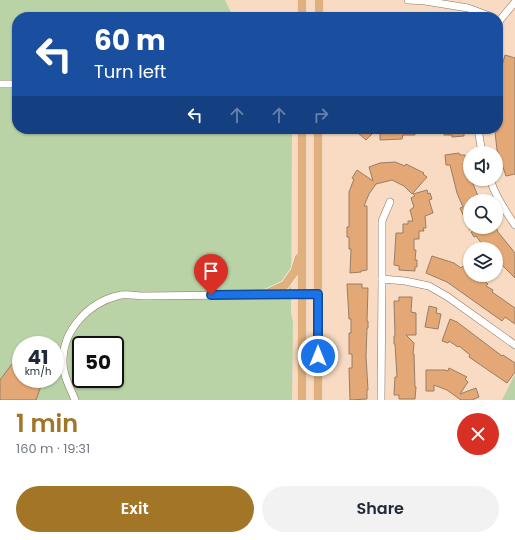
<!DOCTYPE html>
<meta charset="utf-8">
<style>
:root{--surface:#fff;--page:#f2f2f3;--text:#1f2937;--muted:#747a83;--accent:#a27527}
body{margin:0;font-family:Poppins,sans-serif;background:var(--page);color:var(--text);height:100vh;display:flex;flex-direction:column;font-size:15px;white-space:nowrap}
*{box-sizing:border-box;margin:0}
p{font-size:13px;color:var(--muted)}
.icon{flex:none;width:22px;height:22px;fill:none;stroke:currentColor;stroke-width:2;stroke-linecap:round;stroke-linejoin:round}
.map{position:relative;height:400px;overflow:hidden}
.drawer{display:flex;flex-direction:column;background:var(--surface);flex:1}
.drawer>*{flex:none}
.guide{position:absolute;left:12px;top:12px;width:491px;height:122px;border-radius:16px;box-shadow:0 1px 3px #0004;background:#1a4fa0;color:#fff;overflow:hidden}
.tools{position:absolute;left:463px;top:146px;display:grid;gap:8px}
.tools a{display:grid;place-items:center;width:40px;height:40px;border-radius:50%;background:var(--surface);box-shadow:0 1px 3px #0004;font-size:20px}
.speed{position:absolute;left:12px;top:336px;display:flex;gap:8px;font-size:20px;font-weight:700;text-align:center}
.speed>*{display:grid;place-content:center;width:52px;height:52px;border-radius:50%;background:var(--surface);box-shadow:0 1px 3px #0004;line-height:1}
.speed small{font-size:10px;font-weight:400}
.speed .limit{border:2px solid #111;border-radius:6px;background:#fff;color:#111}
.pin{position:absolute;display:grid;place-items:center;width:34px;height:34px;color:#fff;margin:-41px -17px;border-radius:50% 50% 50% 0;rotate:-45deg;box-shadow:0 0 4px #0007}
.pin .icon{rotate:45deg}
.me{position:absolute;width:44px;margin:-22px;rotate:0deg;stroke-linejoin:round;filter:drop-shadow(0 0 3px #0008)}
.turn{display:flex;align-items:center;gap:14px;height:84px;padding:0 16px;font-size:18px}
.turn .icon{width:52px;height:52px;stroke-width:2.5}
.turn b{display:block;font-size:28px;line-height:34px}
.lanes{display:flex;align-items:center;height:38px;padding:0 16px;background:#0003;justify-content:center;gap:20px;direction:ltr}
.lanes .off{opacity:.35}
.round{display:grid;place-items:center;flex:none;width:42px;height:42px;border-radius:21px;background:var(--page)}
.head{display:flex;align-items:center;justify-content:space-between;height:68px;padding:0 16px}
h1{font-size:24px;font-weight:600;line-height:30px;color:var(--accent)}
.cta{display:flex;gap:8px;margin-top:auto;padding:8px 16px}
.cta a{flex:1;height:46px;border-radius:24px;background:var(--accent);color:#fff;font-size:16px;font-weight:600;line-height:46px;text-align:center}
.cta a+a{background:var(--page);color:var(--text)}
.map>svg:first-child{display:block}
.green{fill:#b9d3a7;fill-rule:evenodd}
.building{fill:#e3a875;stroke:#987d66}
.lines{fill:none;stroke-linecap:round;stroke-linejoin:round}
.minor-casing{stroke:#8f745e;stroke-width:8}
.major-casing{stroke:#fff;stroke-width:10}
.minor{stroke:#fff;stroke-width:7}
.major{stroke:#e0b17e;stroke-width:9}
.route-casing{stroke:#114b97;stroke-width:10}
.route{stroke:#1a73e8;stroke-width:7}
</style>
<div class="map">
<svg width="515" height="400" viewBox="0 0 515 400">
<rect width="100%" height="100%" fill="#f8dbc2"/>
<g class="green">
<path d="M0,0H225L232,14L293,15V17H17V129H292L291,313L293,322L292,400H0ZM21,345H55V379H21ZM81,345H115V379H81Z"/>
<path d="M515,374V400H502Z"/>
</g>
<g class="building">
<path d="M505,55L515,58V174L506,176L497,150L495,132L498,131V80Z"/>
<path d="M360,129H377L366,140L357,132Z"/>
<path d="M380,129H415V135H403L402,139L380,140Z"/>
<path d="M444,129H464V136L452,137V135H444Z"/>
<path d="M459,153L460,155H465L466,164L468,163L470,179H471L480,201H470V230L460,208L463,207L457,193L450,165H446L445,155Z"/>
<path d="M395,162L405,166L406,164L424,173L423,174L427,177L412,194L404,186L392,180L376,184L369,194L364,206H367V270L361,271V272L350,273L351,249H349V237H347V227H349V192L354,179L352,178L357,170L373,181L369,167L380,163Z"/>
<path d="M427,190L428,194L430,193L432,199L429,200L433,213L425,216L426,228H423L424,231H419V239H414V250H416L415,260H417V267H415V271L399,270V266L394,265L396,233H403V224H408V221H413L410,210L414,207L411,198L415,196L413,194Z"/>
<path d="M471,227H496L498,232L515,253V278L496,259V249H486L476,236L474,237L471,232L473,231Z"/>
<path d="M432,256L454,263L461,268L463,266L468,269L466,272L481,282L483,280L488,284L486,286L493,290L492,292L515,308V324L505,317L502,321L447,282L426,273Z"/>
<path d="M347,284H362V288H368L367,321H368V328H367L366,356L368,390H367V399L350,400L349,368H352V354H349V333H351V319H349Z"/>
<path d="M399,297H412L411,312L416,313V335H406L414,343L413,354H414L415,387H416L415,399H399V395H394L395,377H397L395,344H394V336H395L394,301H399Z"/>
<path d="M429,306L437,308L436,313L441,314L438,329L425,327Z"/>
<path d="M450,319L457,322L502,356L503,355L515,363V372L507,383L469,357L470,355L459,346L458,347L449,341L448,343L442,341Z"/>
<path d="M21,361V379H42V383L36,400H0V380L12,364Z"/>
<path d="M449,368L467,377L465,379L468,382L460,394L476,388L479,397L472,400H461L447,390L434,385V391H426V370H445L448,371Z"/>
</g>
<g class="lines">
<defs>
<g id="minor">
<path d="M408,0L425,1L468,8L492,17"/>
<path d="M498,25L500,20L515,2"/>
<path d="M0,84H17"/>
<path d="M478,129L482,153"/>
<path d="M490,179C495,195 505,211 515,225"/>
<path d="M382,279V221L390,202"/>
<path d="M75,400C70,387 62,374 63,359C64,329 89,303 117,296C125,293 136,296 144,296L318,294"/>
<path d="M381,400L382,279L405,281L429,286L448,297L515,345"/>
</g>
<g id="major">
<path d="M302,0V17"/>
<path d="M319,17V0"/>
<path d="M302,129V400"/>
<path d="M266,294L285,285L295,271L299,258"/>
<path d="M318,400V129"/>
</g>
</defs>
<use href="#minor" class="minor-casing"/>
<use href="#major" class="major-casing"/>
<use href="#minor" class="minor"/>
<use href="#major" class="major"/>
</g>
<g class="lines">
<defs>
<path id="route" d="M211,295L318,294V356"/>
</defs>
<use href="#route" class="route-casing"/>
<use href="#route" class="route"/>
</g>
</svg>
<div class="tools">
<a><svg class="icon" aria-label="sound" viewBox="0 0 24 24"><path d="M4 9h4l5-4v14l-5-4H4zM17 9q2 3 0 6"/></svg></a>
<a><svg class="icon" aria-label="search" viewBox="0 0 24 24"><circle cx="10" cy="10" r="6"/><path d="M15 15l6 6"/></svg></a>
<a><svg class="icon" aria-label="layers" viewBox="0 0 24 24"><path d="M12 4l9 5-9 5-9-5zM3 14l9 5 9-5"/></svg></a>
</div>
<div class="speed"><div>41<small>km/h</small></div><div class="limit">50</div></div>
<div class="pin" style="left:211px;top:295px;background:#d93025"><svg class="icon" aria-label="arrive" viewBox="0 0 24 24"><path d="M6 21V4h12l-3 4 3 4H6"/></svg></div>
<svg class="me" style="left:318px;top:356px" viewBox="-20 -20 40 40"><circle r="17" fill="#1a73e8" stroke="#fff" stroke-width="3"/><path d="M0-11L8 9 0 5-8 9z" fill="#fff"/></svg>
<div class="guide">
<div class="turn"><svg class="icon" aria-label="left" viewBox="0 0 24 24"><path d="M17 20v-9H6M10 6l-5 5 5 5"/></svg><div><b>60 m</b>Turn left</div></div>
<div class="lanes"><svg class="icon" aria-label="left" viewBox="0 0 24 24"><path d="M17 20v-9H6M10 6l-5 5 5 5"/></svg><svg class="icon off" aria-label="ahead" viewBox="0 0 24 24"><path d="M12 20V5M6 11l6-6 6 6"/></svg><svg class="icon off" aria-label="ahead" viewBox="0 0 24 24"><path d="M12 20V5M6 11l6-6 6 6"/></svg><svg class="icon off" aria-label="right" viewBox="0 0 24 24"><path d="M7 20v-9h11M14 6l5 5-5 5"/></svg></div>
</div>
</div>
<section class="drawer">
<div class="head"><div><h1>1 min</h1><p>160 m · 19:31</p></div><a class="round" style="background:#d93025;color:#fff"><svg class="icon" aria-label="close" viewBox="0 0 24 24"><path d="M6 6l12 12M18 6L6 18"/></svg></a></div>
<div class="cta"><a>Exit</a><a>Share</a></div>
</section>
